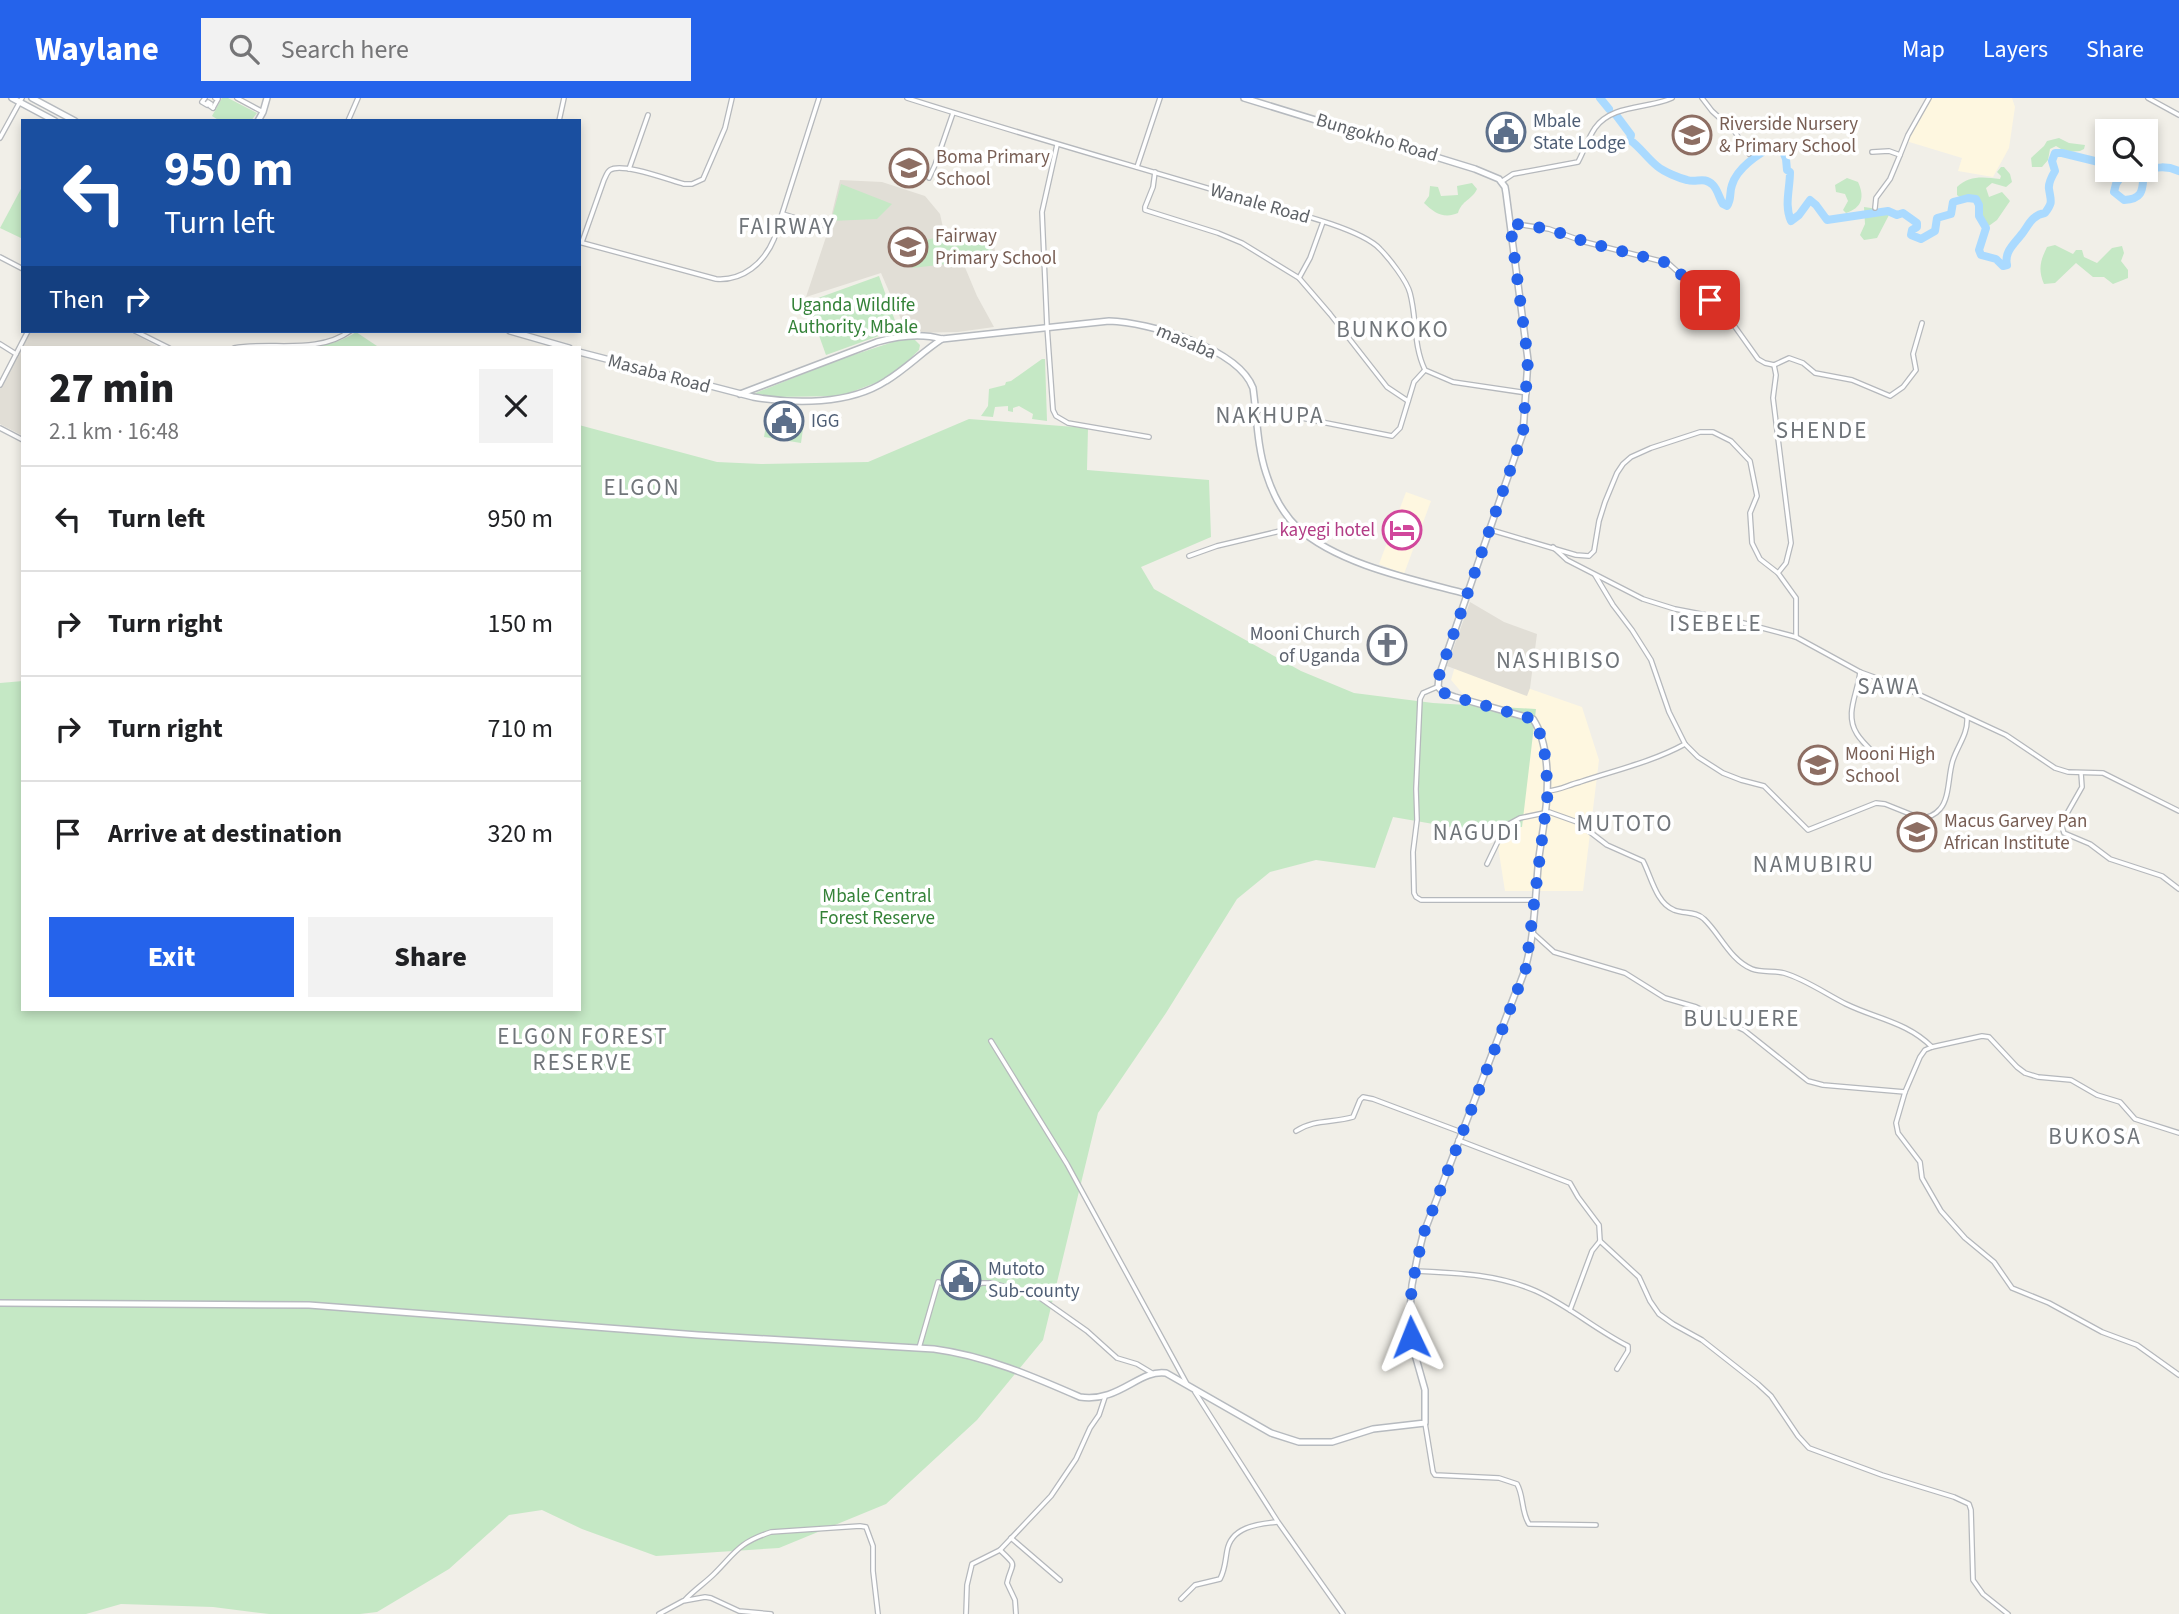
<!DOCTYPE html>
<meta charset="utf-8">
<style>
:root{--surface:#fff;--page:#f2f2f2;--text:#202124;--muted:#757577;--line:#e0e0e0;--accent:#2563eb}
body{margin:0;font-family:"Source Sans 3",sans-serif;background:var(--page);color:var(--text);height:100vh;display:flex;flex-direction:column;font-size:26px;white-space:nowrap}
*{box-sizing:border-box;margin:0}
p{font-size:23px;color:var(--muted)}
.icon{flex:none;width:38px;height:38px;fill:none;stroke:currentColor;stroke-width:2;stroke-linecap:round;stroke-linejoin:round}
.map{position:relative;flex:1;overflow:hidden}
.side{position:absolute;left:21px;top:248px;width:560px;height:665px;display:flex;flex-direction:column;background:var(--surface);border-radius:0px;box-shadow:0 4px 10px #0003}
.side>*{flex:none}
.banner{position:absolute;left:21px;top:21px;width:560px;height:214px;border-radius:0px;box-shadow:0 4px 10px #0003;background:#1a4fa0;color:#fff;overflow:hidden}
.tools{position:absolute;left:2095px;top:21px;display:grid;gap:14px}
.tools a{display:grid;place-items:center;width:63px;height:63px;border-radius:0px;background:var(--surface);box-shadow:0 4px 10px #0003;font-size:35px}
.pin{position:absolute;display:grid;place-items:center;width:60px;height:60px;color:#fff;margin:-30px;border-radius:14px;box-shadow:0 4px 10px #0006}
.me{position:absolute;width:77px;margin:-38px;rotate:358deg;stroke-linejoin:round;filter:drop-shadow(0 0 5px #0008)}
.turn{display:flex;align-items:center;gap:24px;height:147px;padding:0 28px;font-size:32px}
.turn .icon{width:91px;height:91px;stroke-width:2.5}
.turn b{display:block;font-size:49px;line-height:60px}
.then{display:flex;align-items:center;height:66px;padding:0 28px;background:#0003;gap:14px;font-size:26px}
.round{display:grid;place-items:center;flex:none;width:74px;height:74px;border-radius:0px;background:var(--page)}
.head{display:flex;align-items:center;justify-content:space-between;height:119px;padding:0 28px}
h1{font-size:42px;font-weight:800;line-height:52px}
.button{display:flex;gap:14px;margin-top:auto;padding:14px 28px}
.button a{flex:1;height:80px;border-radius:0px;background:var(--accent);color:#fff;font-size:28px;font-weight:800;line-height:80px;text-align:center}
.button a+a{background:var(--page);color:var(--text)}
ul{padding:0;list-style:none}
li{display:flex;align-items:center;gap:21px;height:105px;padding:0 28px;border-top:2px solid var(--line)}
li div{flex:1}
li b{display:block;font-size:26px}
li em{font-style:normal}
header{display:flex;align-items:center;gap:42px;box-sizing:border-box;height:98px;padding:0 35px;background:var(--accent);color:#fff}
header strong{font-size:33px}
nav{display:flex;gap:38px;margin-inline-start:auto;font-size:24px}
.search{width:490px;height:63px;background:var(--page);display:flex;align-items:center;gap:18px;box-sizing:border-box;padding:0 24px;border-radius:0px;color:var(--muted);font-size:26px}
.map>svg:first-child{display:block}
.commercial{fill:#fef7e0}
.education{fill:#e1ded6}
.green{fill:#c5e8c5}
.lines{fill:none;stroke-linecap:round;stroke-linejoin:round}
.river{stroke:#aadaff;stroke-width:8}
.street-casing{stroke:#b5b8bc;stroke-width:6}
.secondary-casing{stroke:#b6babf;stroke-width:8}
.street{stroke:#fff;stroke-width:3.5}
.secondary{stroke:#fff;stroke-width:5}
.route{stroke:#2563eb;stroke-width:12;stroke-dasharray:0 21.6}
.labels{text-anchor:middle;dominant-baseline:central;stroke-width:7;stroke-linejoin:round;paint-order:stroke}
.service-label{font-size:19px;fill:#4e5e75;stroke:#fff;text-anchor:start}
.education-label{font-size:19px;fill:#785e54;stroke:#fff;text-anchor:start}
.street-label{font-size:19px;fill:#5f6368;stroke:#fff}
.park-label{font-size:19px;fill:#348238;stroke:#fff}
.hotel-label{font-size:19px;fill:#b23c85;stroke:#fff;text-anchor:end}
.worship-label{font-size:19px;fill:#5b616d;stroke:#fff;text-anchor:end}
.quarter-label{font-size:23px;letter-spacing:2px;fill:#70757a;stroke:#fff}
</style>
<header>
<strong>Waylane</strong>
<div class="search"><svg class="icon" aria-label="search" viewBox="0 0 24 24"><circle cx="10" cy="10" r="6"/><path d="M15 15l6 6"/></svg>Search here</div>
<nav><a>Map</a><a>Layers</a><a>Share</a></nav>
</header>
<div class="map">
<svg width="2179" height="1516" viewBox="0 0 2179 1516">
<rect width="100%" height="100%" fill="#f1efe8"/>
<g class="commercial">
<path d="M1930,0H2012L2015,9L2009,50L1993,79L1958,73L1962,60L1906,43Z"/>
<path d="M1406,394L1431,403L1404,476L1379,466Z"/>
<path d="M1456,565L1582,609L1599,662L1583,793H1505L1491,704L1483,619L1451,582Z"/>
</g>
<g class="education">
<path d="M840,82L882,84L925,98L940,116L944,134L993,137L996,162L964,167L977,198L994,229L958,234L907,235L881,175L806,199L827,136Z"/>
<path d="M31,233H128L161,250H23V338L0,326V291Z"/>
<path d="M1470,504L1504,524L1537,536L1530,590L1527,598L1447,568Z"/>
</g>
<g class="green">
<path d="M222,0H228L257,15L251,23H220L212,18Z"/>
<path d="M2059,40L2069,45L2085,47L2084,51L2080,53L2066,54L2056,48L2050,51L2048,62L2042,69H2032L2031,60L2044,48L2047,43Z"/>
<path d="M2001,69H2004L2010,76L2012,84L2006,89L1992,85L1986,90L1989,99L2002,94L2010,103L1997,122L1986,130L1979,118V107L1976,101L1961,100L1957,97V89C1969,77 1984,79 2000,81L2001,78L1997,74Z"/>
<path d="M1847,80L1858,84C1865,99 1862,110 1846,115L1843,112L1848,103L1845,96L1836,94L1835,87Z"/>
<path d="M1472,85L1477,91C1472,102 1462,102 1458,115C1444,121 1434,115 1424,105L1429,98L1430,88L1438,89L1441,98L1458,97L1457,88Z"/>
<path d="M841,86L892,106L877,121L831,123Z"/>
<path d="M22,89L23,90V141L0,130Z"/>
<path d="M1864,109L1885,112L1889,117L1877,140L1864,142L1860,137L1865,126Z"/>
<path d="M943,138L992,140L991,161L912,170L918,144Z"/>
<path d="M2055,147L2073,156L2076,152H2082L2084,159L2097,165L2112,150L2122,148L2124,155L2121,163L2128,172V180L2113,186L2104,179H2093L2076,165L2055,185L2044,186C2038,172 2040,163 2047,149Z"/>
<path d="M879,178L898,231L826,257L807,204Z"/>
<path d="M356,234L380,250H282C308,249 334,249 356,234Z"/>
<path d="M899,242H915L920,247L919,252L891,279L841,298L776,299L753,296L835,263Z"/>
<path d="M1042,261H1045L1047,323L1032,321L1033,316L1019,308L1013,310V314L1008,313V308L995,309L993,319L981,318L988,308L989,291L1005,287L1006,284L1011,283Z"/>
<path d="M768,315L775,316L773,330H788L790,322L804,324L801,345L764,339Z"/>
<path d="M969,321L1088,330L1087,372L1209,382L1211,439L1141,469L1154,491L1301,573L1354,595L1433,605L1536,611L1522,729L1468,732L1393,719L1375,770L1316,762L1270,774L1237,801L1166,915L1098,1015L1043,1242L977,1322L886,1406L779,1450L656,1458L582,1431L542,1412L509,1417L449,1471L377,1514L360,1516H269L213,1509L121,1506L86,1516H0V585L23,583V912H579V327L717,364L761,366L868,364Z"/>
</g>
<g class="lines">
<g class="river">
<path d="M1600,0L1609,11"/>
<path d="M1616,17L1631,37L1630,42C1640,49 1647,60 1657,68C1664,74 1679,80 1687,82C1697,85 1704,78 1713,87C1718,92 1719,100 1723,106L1727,108C1732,101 1729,95 1732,87C1737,70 1758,56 1772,49L1782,51L1786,61L1787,72L1790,74C1790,91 1784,107 1791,123L1799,117L1810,102L1816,107L1827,122L1888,113L1897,117L1903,115L1917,125V129L1912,132L1911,137L1921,141L1935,133L1937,120L1951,116L1953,104L1968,100L1976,101L1979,107V118L1986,130L1979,152L1981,157L1996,161L2003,168L2007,167C2004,154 2014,146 2021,137C2028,129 2031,117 2045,115C2053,104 2051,104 2049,91C2048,85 2052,78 2055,73L2052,63L2055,55H2062L2107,66"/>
<path d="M2117,72L2122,77L2116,86L2114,94L2124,102C2145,101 2142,90 2144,74C2155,68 2168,68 2179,73"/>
</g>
<defs>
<g id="street">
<path d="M205,0L202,4L207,7L208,4L211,6L210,8L213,10"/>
<path d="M237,0L263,14"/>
<path d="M907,0C1017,35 1127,66 1237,99C1270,109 1359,128 1380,151C1389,160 1407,183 1410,195C1417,221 1413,247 1425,272L1453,284L1527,295"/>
<path d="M1702,0L1712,13L1735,34L1749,56"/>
<path d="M2148,0L2179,17"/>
<path d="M213,10L218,1L215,0"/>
<path d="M348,23L358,0"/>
<path d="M559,23L564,0"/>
<path d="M0,40L22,0"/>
<path d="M1057,47L1042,114L1047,228L1053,312L1056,318L1068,325L1149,339"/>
<path d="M1872,54L1889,53L1900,57L1908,37L1929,0"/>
<path d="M1137,69L1160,0"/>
<path d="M629,71L648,17"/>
<path d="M1155,74L1153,89L1145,109V112L1218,135L1242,145L1299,180L1330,216L1387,289L1408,303"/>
<path d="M929,80L935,67L953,15"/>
<path d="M1501,84L1513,76L1578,64C1584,53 1587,42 1595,30C1612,6 1648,11 1672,0"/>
<path d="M1875,110L1876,100L1890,81L1900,57"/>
<path d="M783,116L821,128"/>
<path d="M1510,125L1549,131L1585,144L1668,165L1728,219L1758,261L1765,265L1774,267L1789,260L1803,265L1815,275L1852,282L1890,298L1903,289L1916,272L1913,256L1922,225"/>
<path d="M579,144L716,181C743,183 764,165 774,141L819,0"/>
<path d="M582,144L604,82C606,78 607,74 610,72C622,64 669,82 684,86H692L703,81L725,30L732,0"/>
<path d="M0,159L23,171"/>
<path d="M1299,180L1310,160L1323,124"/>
<path d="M135,233L169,250"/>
<path d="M0,246L16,256"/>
<path d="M234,250C272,243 317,257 350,233"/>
<path d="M1774,267L1776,277L1773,300L1791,445L1786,465L1778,475L1796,500V539"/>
<path d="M0,287L28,233"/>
<path d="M1256,311L1392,338L1400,330L1414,284L1425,272"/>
<path d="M0,330L23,342"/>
<path d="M1491,432L1576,457L1589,458L1594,453L1599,423L1605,404L1617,375L1623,366L1631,359L1651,350L1700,334H1713L1731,343L1750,363L1757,398L1750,415L1752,445L1760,461L1778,475"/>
<path d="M1553,449L1567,462L1643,501L1675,511L1732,522L1796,539L1860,574L1907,591L2006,637L2055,670L2068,674L2103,675L2179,713"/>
<path d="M1189,458L1217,448L1297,429"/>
<path d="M1595,477L1613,507L1632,532L1651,562L1669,614L1685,646L1698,659L1723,675L1741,682L1764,688L1808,732L1876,705L1885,706L1920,720C1927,720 1935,717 1940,711C1950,700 1948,676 1953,662C1958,647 1968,636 1967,620"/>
<path d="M1860,574C1858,595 1844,616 1857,636C1862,644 1870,651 1877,658"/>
<path d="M1437,589L1423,595L1420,601L1416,691L1417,722L1413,754L1414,795L1416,799L1421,802H1535"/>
<path d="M2081,675L2082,689L2061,726L2064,735L2090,746L2110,761L2162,778L2179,791"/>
<path d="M1548,693C1560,692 1568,687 1580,684C1616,672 1652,664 1685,646"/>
<path d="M1487,766L1501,737L1509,726L1520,720L1549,714L1577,724L1607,747L1643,763C1651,778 1656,805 1674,812C1683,816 1696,813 1704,821C1720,836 1730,862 1752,871C1762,875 1774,872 1784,875C1805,881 1826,896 1846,906C1877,921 1907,924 1932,949"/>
<path d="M1533,835L1554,854L1625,875L1665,900L1696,909L1744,932L1808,983L1823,987L1905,994"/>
<path d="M991,943L1067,1066L1187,1286"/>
<path d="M1296,1033C1314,1021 1333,1025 1353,1019L1360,1002L1363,999L1373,1001L1461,1034"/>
<path d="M2179,1035L2135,1021L2120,1004L2097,997L2071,982L2038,979L2025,975L2017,969L1989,939L1982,938L1932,949L1925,952L1920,959L1905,994L1896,1025L1898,1035L1920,1064L1922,1080L1941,1113L1965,1140L1994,1164L2012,1190L2049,1205L2102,1234L2137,1247L2179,1277"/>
<path d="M1458,1042L1570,1085L1578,1099L1599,1127L1600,1143L1592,1153L1570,1212"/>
<path d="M1600,1143L1639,1179L1650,1203L1659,1216L1673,1226L1702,1242L1758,1286L1771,1298L1798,1338L1809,1350L1882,1377L1954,1399L1969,1406L1971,1412L1973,1482L1983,1496L2008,1516"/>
<path d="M1414,1173C1457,1175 1497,1176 1536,1193C1569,1208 1596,1232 1628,1248V1253L1617,1271"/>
<path d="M919,1250L938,1184L966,1192L982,1185H991L1036,1197L1087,1233L1117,1260L1137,1266L1152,1275"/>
<path d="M1195,1294L1278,1424L1343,1516"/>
<path d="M1425,1325L1433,1374L1435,1377L1499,1380L1517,1386C1524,1398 1521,1414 1529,1426L1596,1427"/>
<path d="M1011,1440L1060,1482"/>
<path d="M1000,1452C1019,1470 1012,1463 1007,1485L1015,1502L1016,1516"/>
<path d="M1181,1501L1195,1487L1220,1481C1225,1472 1225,1464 1227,1453C1231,1429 1257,1426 1277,1424"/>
<path d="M685,1502C694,1492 705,1485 714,1476C736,1454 738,1445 771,1434L860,1428L866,1429L873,1448V1473L878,1516"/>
<path d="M659,1516L683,1503L705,1499L711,1500L739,1513L771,1516"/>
<path d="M966,1516L967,1487L972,1466L1000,1452L1051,1398L1076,1361L1090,1330L1099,1317L1105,1299"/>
</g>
<g id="secondary">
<path d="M12,0L55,23"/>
<path d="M32,0L75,23"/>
<path d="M258,23L263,14L267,0"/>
<path d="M510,233L569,250"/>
<path d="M579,254L753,299C794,306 849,307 886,283C906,271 922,254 942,241"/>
<path d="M740,296L877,244C898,238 921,235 942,241L1109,223C1148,224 1238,250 1253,290C1257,318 1257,348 1266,375C1272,394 1283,416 1298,430C1339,467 1415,482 1467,496"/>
<path d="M0,1205L309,1207L698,1237L934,1251C986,1258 1032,1278 1080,1299C1119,1305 1139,1271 1166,1275L1271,1335L1299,1344H1332L1373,1331L1425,1325V1292L1414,1253L1409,1224L1412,1187L1417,1161L1423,1137L1515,896C1536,856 1534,804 1539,759C1543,730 1549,701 1547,673C1546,655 1543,636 1533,621L1455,599L1444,595L1438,589L1439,578L1523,335L1528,262L1506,95L1505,89L1499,81L1475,71L1244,0"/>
</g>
</defs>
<use href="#street" class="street-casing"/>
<use href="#secondary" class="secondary-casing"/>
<use href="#street" class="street"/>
<use href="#secondary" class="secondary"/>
</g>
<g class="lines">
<path class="route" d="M1411,1239L1409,1224L1412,1187L1423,1137L1526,870L1548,693L1544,648L1538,630L1533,621L1455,599L1444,595L1438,589L1439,578L1523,335L1528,262L1510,125L1549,131L1586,144L1668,165L1710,202"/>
</g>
<defs>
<symbol id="civic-ring" viewBox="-11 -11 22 22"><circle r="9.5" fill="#fff" stroke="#5c6f8a" stroke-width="1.5"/><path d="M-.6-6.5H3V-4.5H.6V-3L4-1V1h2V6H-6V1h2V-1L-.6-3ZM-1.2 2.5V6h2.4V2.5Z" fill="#5c6f8a"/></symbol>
<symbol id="school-ring" viewBox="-11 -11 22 22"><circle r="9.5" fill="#fff" stroke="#8d6e63" stroke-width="1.5"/><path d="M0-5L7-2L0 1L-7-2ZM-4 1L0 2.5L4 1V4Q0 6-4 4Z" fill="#8d6e63"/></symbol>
<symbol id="hotel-ring" viewBox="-11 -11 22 22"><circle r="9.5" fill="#fff" stroke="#d1479c" stroke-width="1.5"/><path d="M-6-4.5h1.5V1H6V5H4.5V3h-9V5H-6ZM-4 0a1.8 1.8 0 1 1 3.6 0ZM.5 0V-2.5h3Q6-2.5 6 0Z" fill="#d1479c"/></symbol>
<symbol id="church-ring" viewBox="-11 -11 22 22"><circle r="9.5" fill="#fff" stroke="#6b7280" stroke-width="1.5"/><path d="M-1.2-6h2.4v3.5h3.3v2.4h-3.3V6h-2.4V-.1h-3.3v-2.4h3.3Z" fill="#6b7280"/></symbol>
</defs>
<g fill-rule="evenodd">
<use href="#civic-ring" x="1484" y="12" width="44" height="44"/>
<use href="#school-ring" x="1670" y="15" width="44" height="44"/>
<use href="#school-ring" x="887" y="48" width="44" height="44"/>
<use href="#school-ring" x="886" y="127" width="44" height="44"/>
<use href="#civic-ring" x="762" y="301" width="44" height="44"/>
<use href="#hotel-ring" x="1380" y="410" width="44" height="44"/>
<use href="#church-ring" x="1365" y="525" width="44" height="44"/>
<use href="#school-ring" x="1796" y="645" width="44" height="44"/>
<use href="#school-ring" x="1895" y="712" width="44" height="44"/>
<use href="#civic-ring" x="939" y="1160" width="44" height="44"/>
</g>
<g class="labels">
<g class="service-label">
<text x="1533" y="23">Mbale<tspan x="1533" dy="22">State Lodge</tspan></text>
<text x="811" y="323">IGG</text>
<text x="988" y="1171">Mutoto<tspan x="988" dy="22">Sub-county</tspan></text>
</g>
<g class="education-label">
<text x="1719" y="26">Riverside Nursery<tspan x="1719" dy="22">&amp; Primary School</tspan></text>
<text x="936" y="59">Boma Primary<tspan x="936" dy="22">School</tspan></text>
<text x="935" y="138">Fairway<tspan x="935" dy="22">Primary School</tspan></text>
<text x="1845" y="656">Mooni High<tspan x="1845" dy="22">School</tspan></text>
<text x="1944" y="723">Macus Garvey Pan<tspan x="1944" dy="22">African Institute</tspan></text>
</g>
<g class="street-label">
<text transform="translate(1377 40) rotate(17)">Bungokho Road</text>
<text transform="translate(1260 106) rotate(16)">Wanale Road</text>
<text transform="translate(1186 244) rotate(23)">masaba</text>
<text transform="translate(659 276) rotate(15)">Masaba Road</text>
</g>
<g class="park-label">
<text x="853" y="207">Uganda Wildlife<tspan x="853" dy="22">Authority, Mbale</tspan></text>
<text x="877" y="798">Mbale Central<tspan x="877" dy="22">Forest Reserve</tspan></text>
</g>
<g class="hotel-label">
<text x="1375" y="432">kayegi hotel</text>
</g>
<g class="worship-label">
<text x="1360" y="536">Mooni Church<tspan x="1360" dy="22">of Uganda</tspan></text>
</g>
<g class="quarter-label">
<text x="787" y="128">FAIRWAY</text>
<text x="1393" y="231">BUNKOKO</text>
<text x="1270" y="317">NAKHUPA</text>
<text x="1822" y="332">SHENDE</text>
<text x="642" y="389">ELGON</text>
<text x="1716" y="525">ISEBELE</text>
<text x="1559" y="562">NASHIBISO</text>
<text x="1889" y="588">SAWA</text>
<text x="1625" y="725">MUTOTO</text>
<text x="1477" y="734">NAGUDI</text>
<text x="1814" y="766">NAMUBIRU</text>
<text x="1742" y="920">BULUJERE</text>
<text x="583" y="938">ELGON FOREST<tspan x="583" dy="26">RESERVE</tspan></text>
<text x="2095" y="1038">BUKOSA</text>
</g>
</g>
</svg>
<div class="tools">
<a><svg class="icon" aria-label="search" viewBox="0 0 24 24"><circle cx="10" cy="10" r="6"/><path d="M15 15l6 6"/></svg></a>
</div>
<div class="pin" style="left:1710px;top:202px;background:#d93025"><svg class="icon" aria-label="arrive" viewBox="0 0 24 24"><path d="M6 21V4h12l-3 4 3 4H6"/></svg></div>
<svg class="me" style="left:1411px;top:1239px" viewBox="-20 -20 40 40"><path d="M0-17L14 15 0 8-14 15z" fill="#2563eb" stroke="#fff" stroke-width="4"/></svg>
<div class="banner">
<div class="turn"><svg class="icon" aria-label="left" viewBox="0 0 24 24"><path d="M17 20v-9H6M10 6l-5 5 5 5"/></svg><div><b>950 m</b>Turn left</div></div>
<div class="then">Then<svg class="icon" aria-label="right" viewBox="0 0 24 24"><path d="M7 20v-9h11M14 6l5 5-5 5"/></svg></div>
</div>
<section class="side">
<div class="head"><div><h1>27 min</h1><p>2.1 km · 16:48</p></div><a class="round"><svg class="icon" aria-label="close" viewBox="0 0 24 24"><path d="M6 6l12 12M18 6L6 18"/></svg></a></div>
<ul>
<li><svg class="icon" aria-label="left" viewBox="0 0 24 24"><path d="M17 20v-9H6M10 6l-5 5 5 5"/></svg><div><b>Turn left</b></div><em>950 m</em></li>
<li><svg class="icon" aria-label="right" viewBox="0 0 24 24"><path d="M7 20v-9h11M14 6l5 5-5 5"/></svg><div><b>Turn right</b></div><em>150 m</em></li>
<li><svg class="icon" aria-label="right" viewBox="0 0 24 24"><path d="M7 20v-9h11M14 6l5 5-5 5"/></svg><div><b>Turn right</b></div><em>710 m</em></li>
<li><svg class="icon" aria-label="arrive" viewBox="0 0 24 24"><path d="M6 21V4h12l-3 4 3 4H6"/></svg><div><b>Arrive at destination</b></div><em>320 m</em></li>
</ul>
<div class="button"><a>Exit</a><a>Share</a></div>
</section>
</div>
